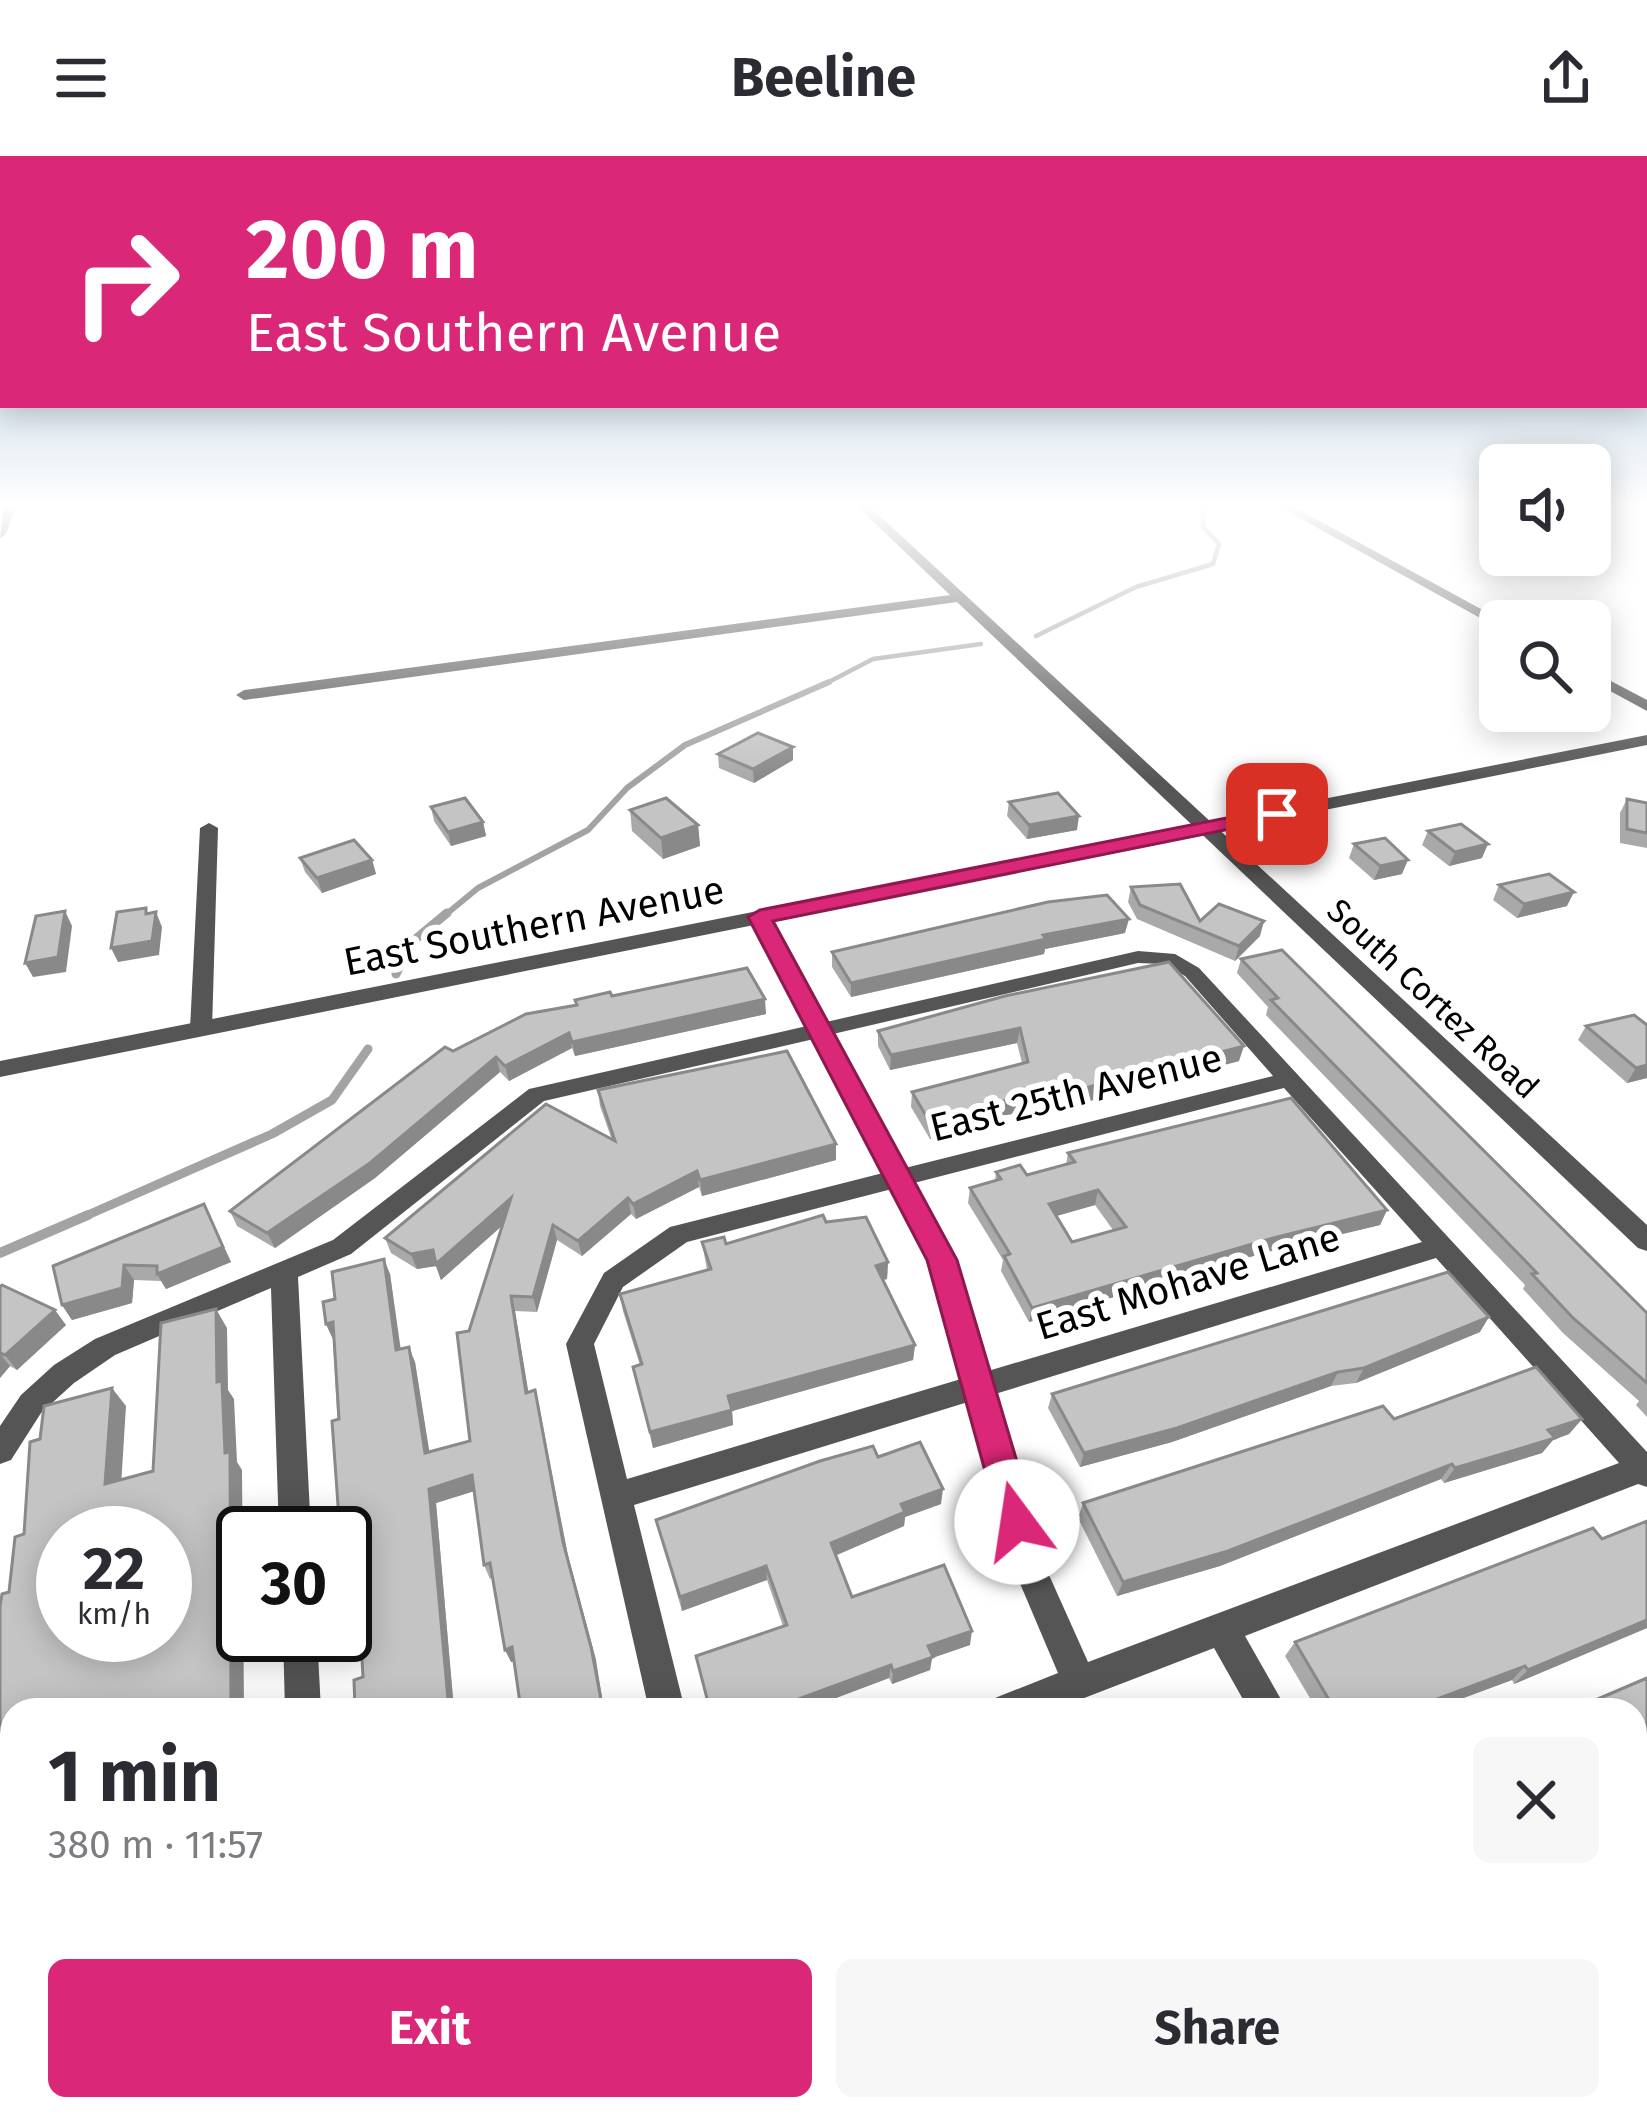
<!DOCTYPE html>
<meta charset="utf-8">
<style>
:root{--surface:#fff;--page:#f7f7f7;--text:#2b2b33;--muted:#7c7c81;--accent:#db2777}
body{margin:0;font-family:"Fira Sans",sans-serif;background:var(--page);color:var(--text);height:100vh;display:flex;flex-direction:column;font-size:45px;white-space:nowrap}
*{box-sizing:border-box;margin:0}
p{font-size:39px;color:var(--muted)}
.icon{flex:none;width:66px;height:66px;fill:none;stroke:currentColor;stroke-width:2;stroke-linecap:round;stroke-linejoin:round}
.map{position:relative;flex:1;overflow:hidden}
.sheet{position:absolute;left:0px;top:1542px;width:1647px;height:423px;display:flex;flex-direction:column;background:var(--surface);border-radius:36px 36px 0 0;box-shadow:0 6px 30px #0003}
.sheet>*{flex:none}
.guide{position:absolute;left:0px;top:0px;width:1647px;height:252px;box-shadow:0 6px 30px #0003;background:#db2777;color:#fff;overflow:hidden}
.fabs{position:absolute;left:1479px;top:288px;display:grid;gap:24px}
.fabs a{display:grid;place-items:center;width:132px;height:132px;border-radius:18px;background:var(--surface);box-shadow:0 6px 30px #0003;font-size:60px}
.speed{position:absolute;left:36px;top:1350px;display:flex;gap:24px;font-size:60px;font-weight:700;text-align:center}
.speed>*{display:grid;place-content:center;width:156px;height:156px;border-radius:50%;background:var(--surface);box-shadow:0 6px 30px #0003;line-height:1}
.speed small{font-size:30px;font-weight:400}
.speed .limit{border:6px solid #111;border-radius:18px;background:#fff;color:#111}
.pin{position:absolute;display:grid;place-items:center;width:102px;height:102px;color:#fff;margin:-51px;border-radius:24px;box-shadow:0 6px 18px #0006}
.me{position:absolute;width:132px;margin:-66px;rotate:346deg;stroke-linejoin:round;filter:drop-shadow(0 0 9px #0008)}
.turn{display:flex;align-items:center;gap:42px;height:252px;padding:0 48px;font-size:54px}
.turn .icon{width:156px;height:156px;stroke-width:2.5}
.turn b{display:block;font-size:84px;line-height:102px}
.round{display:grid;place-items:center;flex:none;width:126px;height:126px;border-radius:18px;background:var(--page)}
.head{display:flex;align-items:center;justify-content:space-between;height:204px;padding:0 48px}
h1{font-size:72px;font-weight:700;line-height:90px}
.action{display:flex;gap:24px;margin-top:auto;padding:24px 48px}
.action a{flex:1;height:138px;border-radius:18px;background:var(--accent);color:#fff;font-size:48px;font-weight:700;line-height:138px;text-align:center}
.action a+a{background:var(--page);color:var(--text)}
header{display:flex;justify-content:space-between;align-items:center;height:156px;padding:0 48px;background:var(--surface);font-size:54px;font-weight:700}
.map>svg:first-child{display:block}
.green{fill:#dcdcdc}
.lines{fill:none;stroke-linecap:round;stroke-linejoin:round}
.stream-far3{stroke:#a3a3a3;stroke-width:4.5}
.stream-far2{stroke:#a3a3a3;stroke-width:6}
.stream-far1{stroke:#a3a3a3;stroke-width:9}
.stream{stroke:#a3a3a3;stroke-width:10}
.minor{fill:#555;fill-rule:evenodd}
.tertiary{fill:#555;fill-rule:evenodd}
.wall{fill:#a9a9a9;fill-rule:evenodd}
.shaded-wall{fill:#898989}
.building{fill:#c4c4c4;stroke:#898989;stroke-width:3;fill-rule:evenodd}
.route{fill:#db2777;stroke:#8e194d;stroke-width:3}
.labels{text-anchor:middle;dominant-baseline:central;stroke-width:12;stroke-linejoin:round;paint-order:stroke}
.far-street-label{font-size:33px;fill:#000;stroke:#fff}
.street-label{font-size:39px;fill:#000;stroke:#fff}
</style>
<header><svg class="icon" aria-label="menu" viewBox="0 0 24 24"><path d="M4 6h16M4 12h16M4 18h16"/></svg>Beeline<svg class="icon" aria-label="share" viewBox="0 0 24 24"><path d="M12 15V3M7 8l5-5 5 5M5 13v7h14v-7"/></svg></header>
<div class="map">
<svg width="1647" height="1964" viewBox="0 0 1647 1964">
<rect width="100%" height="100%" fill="#fff"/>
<path class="green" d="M893,1953H1010L1014,1964H882L880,1959Z"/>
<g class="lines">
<g class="stream-far3">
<path d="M1036,480L1136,431L1213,408L1219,388L1203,371V350"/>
<path d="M823,529L873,503L981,488"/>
</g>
<path class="stream-far2" d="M444,760L478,732L588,674L627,632L685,589L829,526"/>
<g class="stream-far1">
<path d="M396,818L412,786L447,757"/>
<path d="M81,1062L272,978L332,944L368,893"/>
</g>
<path class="stream" d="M0,1097L88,1059"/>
<g class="minor">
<path d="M4,350H16L6,378L0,382Z"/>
<path d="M857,350H869L1647,1069V1095L1638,1092L957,446L244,544L236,539L244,534L950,439Z"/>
<path d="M1278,350H1292L1503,465L1500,473Z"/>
<path d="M1590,514L1647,544V555L1590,524Z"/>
<path d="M209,667L218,672L212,873L201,880L190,873L200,672Z"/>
<path d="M760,755L770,761L826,866L1138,795L1175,798L1199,812L1647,1296V1331L1638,1328L1245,1480L1287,1554H1249L1214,1492L1053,1554H989L995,1542L1058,1517L1013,1411L968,1246L634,1349L685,1554H649L566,1188L604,1117L670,1071L883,1017L814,883L544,945L351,1098L298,1121L311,1377H279L271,1132L115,1199L74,1227L41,1257L11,1304L0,1308V1270L21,1239L54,1209L95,1183L333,1084L529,933L807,870L750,761ZM1138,807L1164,808L1185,820L1273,920L905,1012L833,878ZM1284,932L1422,1086L988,1215L955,1104L914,1027ZM892,1033L929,1104L961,1223L627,1323L594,1188L623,1131L687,1086ZM1436,1102L1619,1307L1088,1506L1045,1410L995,1238Z"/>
<path d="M283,1479H317L321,1554H285Z"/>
<path d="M1647,1739V1779L1635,1784V1744Z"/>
<path d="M298,1953H342L343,1964H299Z"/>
<path d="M744,1953H788L790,1964H746Z"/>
<path d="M1478,1953H1524L1529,1964H1483Z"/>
</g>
<path class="tertiary" d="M1647,579V589L0,921V905Z"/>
</g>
<g class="wall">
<path d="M793,591V604L754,627L719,612L718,598Z"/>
<path d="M1627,643L1647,647V692L1620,687V657Z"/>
<path d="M1009,646L1077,674L1027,683L1007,660Z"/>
<path d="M431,651L483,666L486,680L451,690L434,665Z"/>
<path d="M630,654L698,669L700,690L663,703L632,675Z"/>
<path d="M1428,675L1482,702L1449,710L1422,689Z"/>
<path d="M1354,688L1402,718L1374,724L1349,702Z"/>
<path d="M300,702L372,704L376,718L322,737L305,716Z"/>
<path d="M1499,729L1567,750L1517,762L1493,744Z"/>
<path d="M1131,731L1200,765L1260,780L1235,805L1137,763L1128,746Z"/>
<path d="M1125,777L1045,793L1044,798L851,841L832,811V796Z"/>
<path d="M1241,803L1647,1157V1261L1636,1249L1639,1245L1563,1177L1523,1133L1525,1129L1266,859L1268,851L1237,817Z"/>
<path d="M612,840L766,858L575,900L572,892L509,925L500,916L375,1022L275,1092L237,1070L230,1055L453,895L576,849Z"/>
<path d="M1005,840L1239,905L1071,950L984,962L983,968L930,983L911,951L912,936L1022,907L1017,887L890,914L878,890V875Z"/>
<path d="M1647,869V922L1627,927L1578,884L1586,870Z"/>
<path d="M598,934L836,1004L702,1040L699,1031L636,1063L631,1058L582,1100L557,1084L537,1156L515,1155L528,1236L539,1249L568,1400L596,1504L511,1506L492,1422L490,1423L484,1409L474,1335L436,1347L454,1554H355L363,1521L361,1482L350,1407L345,1401L333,1183L326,1168L335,1143L390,1118L400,1193L415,1206L429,1296L470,1285L469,1175L503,1069L441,1124L436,1110L417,1113L391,1097L385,1082L612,984L600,950Z"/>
<path d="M1068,997L1387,1054L1380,1069L1267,1096L1029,1166L1001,1115L1003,1104L968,1047L970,1032L995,1025L996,1016L1027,1019L1066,1009ZM1095,1049L1113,1074L1072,1086L1056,1060Z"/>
<path d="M204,1048L231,1106L166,1133L161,1125L134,1124L132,1147L72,1164L62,1149Z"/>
<path d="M826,1066L888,1106L887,1123L883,1124L915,1189L913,1204L732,1255L733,1269L653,1292L633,1211L640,1209L623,1155L620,1138L707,1114L702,1086L726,1088Z"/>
<path d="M0,1131L66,1169L17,1214L10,1210L0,1222Z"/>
<path d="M1480,1176L1356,1227L1331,1230L1172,1286L1080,1311L1048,1252L1052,1238Z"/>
<path d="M1394,1263H1582L1569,1278L1553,1284L1542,1297L1444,1327L1441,1323L1220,1410L1117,1440L1078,1362L1083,1347Z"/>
<path d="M878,1301L941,1348L905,1361L904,1370L835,1399L852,1441L970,1489L932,1502L930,1514L892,1528L889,1522L804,1554H709L696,1500L783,1470L767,1424L682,1455L656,1364Z"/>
<path d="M1647,1472L1514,1528L1512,1524L1431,1554H1317L1285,1500L1295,1486Z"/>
<path d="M1647,1875V1964H1563L1556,1953H1635V1882Z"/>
</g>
<g class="shaded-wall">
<path d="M793,591V604L754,627L753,613Z"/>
<path d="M1079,660L1077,674L1027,683L1029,669Z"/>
<path d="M483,666L486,680L451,690L448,676Z"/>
<path d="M698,669L700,690L663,703L661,682Z"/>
<path d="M1488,688L1482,702L1449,710L1455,696Z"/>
<path d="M372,704L376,718L322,737L317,722Z"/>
<path d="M1408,704L1402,718L1374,724L1380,710Z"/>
<path d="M1574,736L1567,750L1517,762L1524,748Z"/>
<path d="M65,755L72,770L66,816L33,821L25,807Z"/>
<path d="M156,756L162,771L159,799L118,806L111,792Z"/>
<path d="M1129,763L1125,777L1045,793L1044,798L851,841V827L1043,779Z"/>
<path d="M1264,765L1260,780L1235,805L1239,790Z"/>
<path d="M765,843L766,858L575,900L572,886Z"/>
<path d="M1020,872L1017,887L890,914L891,899Z"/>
<path d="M569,877L572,892L509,925L505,910Z"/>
<path d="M1244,890L1239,905L1071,950L984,962L983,968L930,983L931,968L981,948Z"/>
<path d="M496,901L500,916L375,1022L275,1092L267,1077Z"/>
<path d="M1647,909V922L1627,927L1636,912Z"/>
<path d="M836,988V1004L702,1040L700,1024Z"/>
<path d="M697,1015L699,1031L636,1063L633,1048Z"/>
<path d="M1098,1034L1095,1049L1046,1063L1049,1048Z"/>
<path d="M511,1042L515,1058L441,1124L436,1110L417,1113L411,1098Z"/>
<path d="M628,1042L631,1058L582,1100L578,1085Z"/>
<path d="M204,1048L231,1106L166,1133L157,1118Z"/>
<path d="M1387,1054L1380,1069L1267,1096L1029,1166L1032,1152L1273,1082Z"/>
<path d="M553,1069L557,1084L537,1156L533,1141Z"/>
<path d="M384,1103L390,1118L403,1209L396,1194Z"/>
<path d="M888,1106L887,1123L875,1126L876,1110Z"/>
<path d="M124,1109L134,1124L132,1147L72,1164L62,1149Z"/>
<path d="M511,1140L515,1155L531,1252L526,1237Z"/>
<path d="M216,1153L227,1172L228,1234L234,1243L237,1306L242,1314L244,1554H231L225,1297L217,1226Z"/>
<path d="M55,1154L66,1169L17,1214L5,1199Z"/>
<path d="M1489,1161L1480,1176L1356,1227L1364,1212Z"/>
<path d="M333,1166V1183L326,1168Z"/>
<path d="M915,1189L913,1204L732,1255L733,1269L653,1292L650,1276L728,1240Z"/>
<path d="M409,1191L415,1206L432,1312L425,1297Z"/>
<path d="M0,1198L10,1210L0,1222Z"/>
<path d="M1338,1216L1331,1230L1172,1286L1080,1311L1084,1297Z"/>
<path d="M112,1232L126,1250L120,1346L105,1328Z"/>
<path d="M535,1234L568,1400L596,1504L604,1554H603L563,1386Z"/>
<path d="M1582,1263L1569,1278L1553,1284L1542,1297L1444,1327L1455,1312Z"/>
<path d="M1452,1308L1441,1323L1220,1410L1117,1440L1123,1426Z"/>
<path d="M472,1319L478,1334L436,1347L454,1554H449L429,1333Z"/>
<path d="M943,1333L941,1348L905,1361L904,1370L830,1402L831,1387L901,1348Z"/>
<path d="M766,1410L767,1424L682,1455L680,1441Z"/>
<path d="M1647,1464V1472L1514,1528L1528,1514Z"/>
<path d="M972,1475L970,1489L932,1502L930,1514L892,1528L893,1515L928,1490Z"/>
<path d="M512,1491L518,1504L511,1506L505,1494Z"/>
<path d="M891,1509L889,1522L804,1554H769Z"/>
<path d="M1525,1510L1512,1524L1431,1554H1408Z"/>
<path d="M59,1953H81V1962L76,1964H35Z"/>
<path d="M232,1953L248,1955V1964H232Z"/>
<path d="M391,1953L397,1964H388L377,1958Z"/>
<path d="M498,1953H507L508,1964H498Z"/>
</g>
<g class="building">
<path d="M758,577L793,591L753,613L718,598Z"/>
<path d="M1058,637L1079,660L1029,669L1009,646Z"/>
<path d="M465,642L483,666L448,676L431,651Z"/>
<path d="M666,642L698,669L661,682L630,654Z"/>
<path d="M1627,643L1647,647V677L1627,673Z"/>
<path d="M1461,668L1488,688L1455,696L1428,675Z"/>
<path d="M1385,682L1408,704L1380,710L1354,688Z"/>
<path d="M354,684L372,704L317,722L300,702Z"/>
<path d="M1549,718L1574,736L1524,748L1499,729Z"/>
<path d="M1180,728L1200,765L1219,748L1264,765L1239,790L1140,749L1131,731Z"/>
<path d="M1107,739L1129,763L1043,779L1046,783L851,827L832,796L1048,746Z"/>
<path d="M146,752V758L156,756L152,785L111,792L117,756Z"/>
<path d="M65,755L58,801L25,807L36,760Z"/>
<path d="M1282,794L1647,1157V1227L1573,1162L1532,1118L1537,1117L1271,844L1278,842L1241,803Z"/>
<path d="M1169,806L1244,890L1074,935L981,948L985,953L931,968L912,936L1028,906L1020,872L891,899L878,875L1005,840Z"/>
<path d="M747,812L765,843L572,886L569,877L505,910L496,901L370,1007L267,1077L230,1055L445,891L453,895L526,858L577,849L575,844L610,836L612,840Z"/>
<path d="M1634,859L1647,869V909L1636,912L1586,870Z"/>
<path d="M787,895L836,988L700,1024L697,1015L633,1048L628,1042L578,1085L553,1069L533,1141L511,1140L526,1237L535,1234L563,1386L591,1491L603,1554H521L512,1491L505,1494L490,1407L484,1409L472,1319L429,1333L449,1554H355L354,1524L363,1521L360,1467L352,1469L349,1391L345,1393V1377H340L332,1265L339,1263L333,1166L326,1168L323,1146L335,1143L332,1116L384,1103L396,1194L409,1191L425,1297L470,1285L457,1177L469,1175L511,1042L436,1108L433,1094L411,1098L385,1082L546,948L615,985L598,934Z"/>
<path d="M1291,942L1387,1054L1273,1082L1032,1152L1004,1100L1010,1098L970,1032L1001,1023L996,1016L1020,1009L1027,1019L1075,1006L1068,997ZM1098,1034L1126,1071L1072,1086L1049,1048Z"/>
<path d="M204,1048L223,1091L157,1118V1110L124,1109L122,1132L62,1149L53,1110Z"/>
<path d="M823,1059L826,1066L866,1061L888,1106L876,1110L915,1189L728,1240L732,1254L650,1276L633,1211L642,1208L620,1138L711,1113L702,1086L724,1081L726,1088Z"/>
<path d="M1448,1116L1489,1161L1364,1212L1338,1216L1177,1272L1084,1297L1052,1238Z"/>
<path d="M2,1129L55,1154L5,1199L0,1197V1131Z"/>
<path d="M216,1153L217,1226L222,1225L225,1297L230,1296L231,1554H12V1953H59V1955L35,1964H0V1450L2,1438L9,1436L15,1381L24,1378L30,1286L40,1283L44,1250L112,1232L105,1328L153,1315L161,1167ZM63,1377H165V1479H63Z"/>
<path d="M1536,1211L1582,1263L1548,1274L1555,1282L1455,1312L1452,1308L1228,1395L1123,1426L1083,1347L1383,1250L1394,1263Z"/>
<path d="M920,1286L943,1333L901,1348L905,1356L831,1387L852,1441L944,1409L972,1475L928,1490L933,1501L893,1515L891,1509L769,1554H710L696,1500L787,1469L766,1410L680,1441L656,1364L820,1305L873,1290L878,1301Z"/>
<path d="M1647,1365V1464L1528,1514L1525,1510L1408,1554H1335L1295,1486L1593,1372L1602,1383Z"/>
<path d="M1647,1522V1657L1639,1660L1635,1657V1554H1572Z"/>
<path d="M1647,1878V1964H1585L1578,1953H1635V1885Z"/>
<path d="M221,1953H232V1964H195Z"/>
<path d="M391,1953H498V1964H392Z"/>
<path d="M580,1953H673L675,1964H582Z"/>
</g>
<linearGradient id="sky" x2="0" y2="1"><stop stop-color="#8cadcc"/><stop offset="0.56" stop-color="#fff"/><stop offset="1" stop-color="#fff" stop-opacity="0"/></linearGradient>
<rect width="1647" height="625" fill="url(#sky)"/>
<path class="route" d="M1277,652L1287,658L1284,662L773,765L957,1104L1035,1366L1030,1378L1017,1383L1005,1378L999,1366L927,1104L748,761L760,754Z"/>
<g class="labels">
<g class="far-street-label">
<text transform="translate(1433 843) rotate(43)">South Cortez Road</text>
</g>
<g class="street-label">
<text transform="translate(534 770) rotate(-11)">East Southern Avenue</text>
<text transform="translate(1076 937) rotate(-14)">East 25th Avenue</text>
<text transform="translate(1188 1126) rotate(-17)">East Mohave Lane</text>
</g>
</g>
</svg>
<div class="fabs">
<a><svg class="icon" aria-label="sound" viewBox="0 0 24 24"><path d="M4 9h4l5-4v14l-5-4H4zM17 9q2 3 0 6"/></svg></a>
<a><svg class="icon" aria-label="search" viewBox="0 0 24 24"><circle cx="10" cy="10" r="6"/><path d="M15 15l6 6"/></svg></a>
</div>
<div class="speed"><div>22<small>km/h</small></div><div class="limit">30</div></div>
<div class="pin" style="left:1277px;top:658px;background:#d93025"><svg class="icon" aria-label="arrive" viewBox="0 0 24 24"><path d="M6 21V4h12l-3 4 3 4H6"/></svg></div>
<svg class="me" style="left:1017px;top:1366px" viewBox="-20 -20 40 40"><circle r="19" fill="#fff"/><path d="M0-13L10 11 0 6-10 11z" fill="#db2777"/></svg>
<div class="guide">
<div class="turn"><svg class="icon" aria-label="right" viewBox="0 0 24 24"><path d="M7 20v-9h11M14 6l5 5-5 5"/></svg><div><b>200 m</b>East Southern Avenue</div></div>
</div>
<section class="sheet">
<div class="head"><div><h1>1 min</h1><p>380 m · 11:57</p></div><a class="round"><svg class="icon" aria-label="close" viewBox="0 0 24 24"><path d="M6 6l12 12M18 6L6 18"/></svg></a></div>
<div class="action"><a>Exit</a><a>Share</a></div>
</section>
</div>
